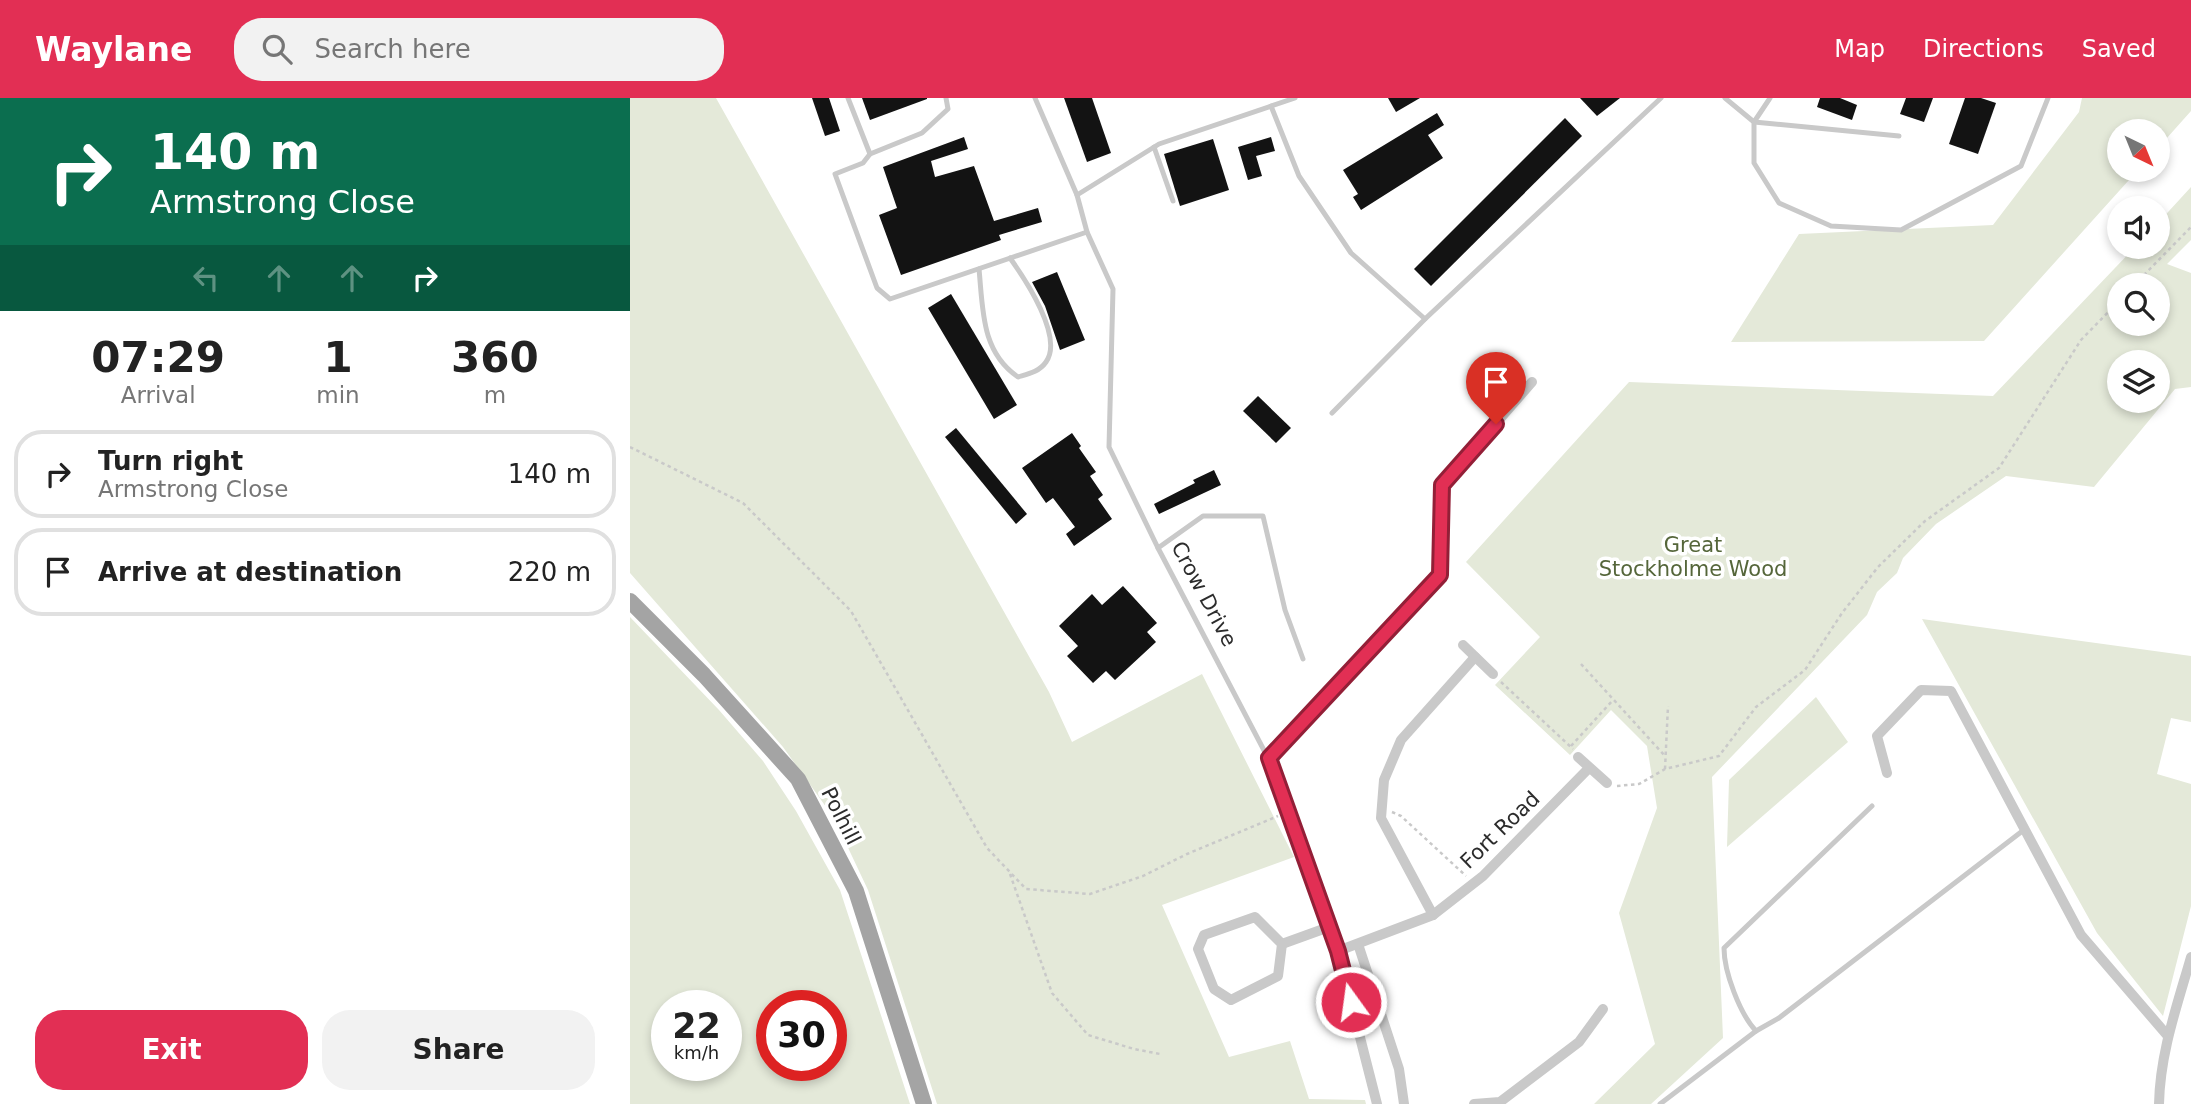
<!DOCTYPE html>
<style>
:root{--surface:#fff;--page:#f2f2f2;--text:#222;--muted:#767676;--line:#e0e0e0;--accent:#e22f54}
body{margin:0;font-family:"DejaVu Sans",sans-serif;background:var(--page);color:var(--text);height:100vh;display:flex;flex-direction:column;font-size:26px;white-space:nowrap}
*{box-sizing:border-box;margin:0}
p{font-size:23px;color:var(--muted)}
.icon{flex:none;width:38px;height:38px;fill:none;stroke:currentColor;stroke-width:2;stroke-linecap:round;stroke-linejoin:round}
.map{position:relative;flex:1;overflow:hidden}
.details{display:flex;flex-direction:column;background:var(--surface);width:630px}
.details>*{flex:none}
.banner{background:#0b6e4f;color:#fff;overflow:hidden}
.needle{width:46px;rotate:137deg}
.buttons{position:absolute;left:1477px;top:21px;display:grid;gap:14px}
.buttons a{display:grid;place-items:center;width:63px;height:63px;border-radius:50%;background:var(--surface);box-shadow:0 4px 10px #0003;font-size:35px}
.speed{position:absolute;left:21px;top:892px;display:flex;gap:14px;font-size:35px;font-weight:700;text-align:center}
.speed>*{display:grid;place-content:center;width:91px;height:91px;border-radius:50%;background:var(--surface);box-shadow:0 4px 10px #0003;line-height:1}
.speed small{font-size:18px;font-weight:400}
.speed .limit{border:10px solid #d22;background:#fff;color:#111}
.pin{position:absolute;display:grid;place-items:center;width:60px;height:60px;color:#fff;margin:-72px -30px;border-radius:50% 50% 50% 0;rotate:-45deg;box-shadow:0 0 7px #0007}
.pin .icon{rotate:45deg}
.me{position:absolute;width:77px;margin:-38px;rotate:346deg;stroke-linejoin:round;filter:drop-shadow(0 0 5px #0008)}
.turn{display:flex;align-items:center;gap:24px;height:147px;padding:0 35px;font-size:32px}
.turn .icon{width:91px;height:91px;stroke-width:2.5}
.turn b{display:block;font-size:49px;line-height:60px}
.lanes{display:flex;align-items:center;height:66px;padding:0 35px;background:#0003;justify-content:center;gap:35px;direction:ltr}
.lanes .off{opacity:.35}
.eta{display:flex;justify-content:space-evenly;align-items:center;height:119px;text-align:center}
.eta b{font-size:42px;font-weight:600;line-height:49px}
.button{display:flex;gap:14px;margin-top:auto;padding:14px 35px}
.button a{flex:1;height:80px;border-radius:28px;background:var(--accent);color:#fff;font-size:28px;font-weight:600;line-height:80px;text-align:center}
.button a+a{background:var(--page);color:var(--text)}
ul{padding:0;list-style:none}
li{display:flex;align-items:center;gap:21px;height:88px;margin:0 14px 10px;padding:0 21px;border:4px solid var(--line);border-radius:28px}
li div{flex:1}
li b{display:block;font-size:26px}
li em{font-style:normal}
header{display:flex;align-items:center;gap:42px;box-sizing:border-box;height:98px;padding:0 35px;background:var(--accent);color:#fff}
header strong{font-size:33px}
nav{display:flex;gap:38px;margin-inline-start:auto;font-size:24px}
.search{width:490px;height:63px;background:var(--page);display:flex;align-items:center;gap:18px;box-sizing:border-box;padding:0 24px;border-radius:28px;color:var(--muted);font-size:26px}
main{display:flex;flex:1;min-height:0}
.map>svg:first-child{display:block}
.green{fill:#e4e9d9;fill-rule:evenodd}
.building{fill:#131313}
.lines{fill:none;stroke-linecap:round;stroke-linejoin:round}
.path{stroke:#c9c9c9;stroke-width:2.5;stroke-dasharray:3.5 3.5;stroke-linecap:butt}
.service{stroke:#c9c9c9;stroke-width:5}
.minor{stroke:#c9c9c9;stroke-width:10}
.primary{stroke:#a4a4a4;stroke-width:16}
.route-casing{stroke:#931f37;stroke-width:18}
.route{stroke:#e22f54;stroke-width:12}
.labels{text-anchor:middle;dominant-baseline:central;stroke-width:7;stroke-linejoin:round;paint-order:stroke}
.park-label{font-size:21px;fill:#55663a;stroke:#fff}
.street-label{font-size:21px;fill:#2c2c2c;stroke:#fff}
</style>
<header>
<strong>Waylane</strong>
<div class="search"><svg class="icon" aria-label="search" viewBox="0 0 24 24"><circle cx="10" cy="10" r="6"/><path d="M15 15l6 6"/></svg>Search here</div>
<nav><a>Map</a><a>Directions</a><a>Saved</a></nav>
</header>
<main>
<section class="details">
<div class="banner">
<div class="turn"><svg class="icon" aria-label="right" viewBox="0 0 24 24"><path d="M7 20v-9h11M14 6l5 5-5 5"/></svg><div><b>140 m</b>Armstrong Close</div></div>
<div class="lanes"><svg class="icon off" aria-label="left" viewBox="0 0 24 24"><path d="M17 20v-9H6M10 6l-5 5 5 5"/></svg><svg class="icon off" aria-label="ahead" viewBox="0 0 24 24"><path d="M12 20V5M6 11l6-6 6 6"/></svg><svg class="icon off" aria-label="ahead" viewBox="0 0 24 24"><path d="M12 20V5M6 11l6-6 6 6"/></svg><svg class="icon" aria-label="right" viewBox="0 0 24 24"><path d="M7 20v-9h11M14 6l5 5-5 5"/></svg></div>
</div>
<div class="eta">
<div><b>07:29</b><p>Arrival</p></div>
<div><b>1</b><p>min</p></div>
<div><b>360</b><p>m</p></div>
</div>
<ul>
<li><svg class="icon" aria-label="right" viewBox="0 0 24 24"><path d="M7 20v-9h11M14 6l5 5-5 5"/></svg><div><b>Turn right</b><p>Armstrong Close</p></div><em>140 m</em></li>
<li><svg class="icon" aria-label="arrive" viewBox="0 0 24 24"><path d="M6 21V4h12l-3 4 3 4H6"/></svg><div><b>Arrive at destination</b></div><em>220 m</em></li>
</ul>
<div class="button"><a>Exit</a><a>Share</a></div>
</section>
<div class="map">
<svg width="1561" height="1006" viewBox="0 0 1561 1006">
<rect width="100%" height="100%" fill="#fff"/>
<g class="green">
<path d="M0,0H86L419,594L442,644L572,576L664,759L532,807L599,959L660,943L679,1001L735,1002L736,1006H307L238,792L204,720L153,649L0,475Z"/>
<path d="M1452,0H1561V13L1528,50V33H1489V72H1508L1354,243L1101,244L1169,136L1363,127L1449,14Z"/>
<path d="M1561,89V142L1537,166L1561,175V289L1545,291L1464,389L1376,378L1306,426L1273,460L1267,475L1247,494L1237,517L1082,679L1093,940L1021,1006H964L1025,946L989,815L1027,710L1017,648L981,612L940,657L865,587L910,539L836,464L999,284L1363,298L1505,149H1528V125ZM1489,187H1528V226H1489ZM1489,264H1528V303H1489Z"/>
<path d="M0,519L89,612L133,663L166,713L210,792L280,1006H0ZM37,908H96V968H37ZM142,908H201V968H142Z"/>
<path d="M1292,521L1561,558V624L1541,620L1527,676L1561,686V808L1533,918L1467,835Z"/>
<path d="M1186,599L1218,644L1097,749L1099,682Z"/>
</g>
<g class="building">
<path d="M182,0H199L210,33L195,38Z"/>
<path d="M232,0H297V1L240,22Z"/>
<path d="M434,0H462L481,55L457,64Z"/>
<path d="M758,0H790L766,14Z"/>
<path d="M950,0H990L967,18Z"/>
<path d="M1190,0H1210L1227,7L1222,22L1187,9Z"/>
<path d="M1276,0H1303L1294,24L1270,16Z"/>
<path d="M1335,0H1351L1366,5L1348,56L1319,46Z"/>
<path d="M807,15L814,27L798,37L813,60L731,112L723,99L728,96L713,72Z"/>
<path d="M935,20L952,38L801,188L784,171Z"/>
<path d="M334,39L338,51L301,63L305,79L344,68L364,123L408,110L412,124L369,137L371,142L271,177L249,117L267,110L253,69Z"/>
<path d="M641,39L645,53L626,58L632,78L618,82L608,49Z"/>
<path d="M583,41L599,92L550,108L534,56Z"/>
<path d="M427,174L455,242L430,252L415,208L402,184Z"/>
<path d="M321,196L387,307L364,321L298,210Z"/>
<path d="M628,298L661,330L646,345L613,313Z"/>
<path d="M326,330L397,416L386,426L315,339Z"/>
<path d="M442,335L451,348L449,350L466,374L460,378L473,397L468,401L482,421L444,448L436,436L445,429L423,400L416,405L392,370Z"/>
<path d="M584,372L591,387L529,416L524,406L565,385L563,382Z"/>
<path d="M493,488L527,525L517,534L526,544L485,582L476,573L463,585L437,558L448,548L429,528L462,496L472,507Z"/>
</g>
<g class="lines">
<g class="path">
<path d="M1504,187L1561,129"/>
<path d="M0,349L113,405L221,513L357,750L396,791L460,796L513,778L557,756L648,718"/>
<path d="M951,566L1035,658"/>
<path d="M871,584L943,651"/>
<path d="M941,648L983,602"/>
<path d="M1035,671L1038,608"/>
<path d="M987,688L1009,686L1035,671L1089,658L1126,609L1175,572L1212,515L1248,469L1295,423L1369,370L1451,242L1489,203"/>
<path d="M762,714L771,718L836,778"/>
<path d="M380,776L422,895L458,937L504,951L530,956"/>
</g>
<g class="service">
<path d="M218,0L240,56L233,65L205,76L247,190L260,201L457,134"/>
<path d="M405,0L447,97L457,134L483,191L479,349L528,450L638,660"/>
<path d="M1095,0L1124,24V65L1149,105L1201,128L1271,132L1391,68L1418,0"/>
<path d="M1140,0L1124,24L1269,38"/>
<path d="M641,8L669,78L721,155L795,221L702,315"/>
<path d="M524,49L543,103"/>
<path d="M240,56L292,35L318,11L316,0"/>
<path d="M447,97L529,46L665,0"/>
<path d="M349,171C353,211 351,254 388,279C398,276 409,274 416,264C434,239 395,181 380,160"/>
<path d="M795,221L1031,0"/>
<path d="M528,450L573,418H633L655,512L673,561"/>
<path d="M1242,708L1094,850C1094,874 1110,916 1126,933L1149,920L1395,731"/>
<path d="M1030,1006L1126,933"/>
</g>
<g class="minor">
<path d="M833,547L863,576"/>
<path d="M948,659L977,685"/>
<path d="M1257,675L1247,638L1291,592L1321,593L1451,837L1537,937"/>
<path d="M803,817L751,720L754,682L771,642L845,559"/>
<path d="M625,819L652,846L648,878L601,902L584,891L568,851L574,837Z"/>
<path d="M652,846L699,829"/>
<path d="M728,846L769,971L774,1006"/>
<path d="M708,853L803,817L853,778L959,670"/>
<path d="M747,1006L708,853L639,661L810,477L812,387L902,284"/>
<path d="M844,1006L870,1004L949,944L973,911"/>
<path d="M1529,1006C1530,955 1547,908 1561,859"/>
</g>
<path class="primary" d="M0,503L74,577L168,681L226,793L294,1006"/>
</g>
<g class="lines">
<defs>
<path id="route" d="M721,904L708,853L639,660L810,477L812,387L866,326"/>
</defs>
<use href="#route" class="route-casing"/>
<use href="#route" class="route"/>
</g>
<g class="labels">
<g class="park-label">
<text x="1063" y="447">Great<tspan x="1063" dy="24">Stockholme Wood</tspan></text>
</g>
<g class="street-label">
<text transform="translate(574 496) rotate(62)">Crow Drive</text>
<text transform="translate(211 718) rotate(63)">Polhill</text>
<text transform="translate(870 732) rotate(-44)">Fort Road</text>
</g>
</g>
</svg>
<div class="buttons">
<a><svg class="needle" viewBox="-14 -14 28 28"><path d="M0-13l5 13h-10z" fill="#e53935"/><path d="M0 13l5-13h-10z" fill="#767676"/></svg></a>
<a><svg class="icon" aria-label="sound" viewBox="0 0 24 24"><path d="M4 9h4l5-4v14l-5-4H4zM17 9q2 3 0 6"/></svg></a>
<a><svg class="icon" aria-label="search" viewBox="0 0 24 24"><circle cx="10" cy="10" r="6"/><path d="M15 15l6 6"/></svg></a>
<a><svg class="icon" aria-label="layers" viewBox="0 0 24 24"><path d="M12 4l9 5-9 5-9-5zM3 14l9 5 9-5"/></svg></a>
</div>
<div class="speed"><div>22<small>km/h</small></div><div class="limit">30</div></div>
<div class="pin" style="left:866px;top:326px;background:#d93025"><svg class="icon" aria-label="arrive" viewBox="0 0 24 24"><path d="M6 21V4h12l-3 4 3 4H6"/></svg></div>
<svg class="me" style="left:721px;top:904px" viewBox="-20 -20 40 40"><circle r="17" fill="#e22f54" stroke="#fff" stroke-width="3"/><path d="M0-11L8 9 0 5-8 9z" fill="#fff"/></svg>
</div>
</main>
